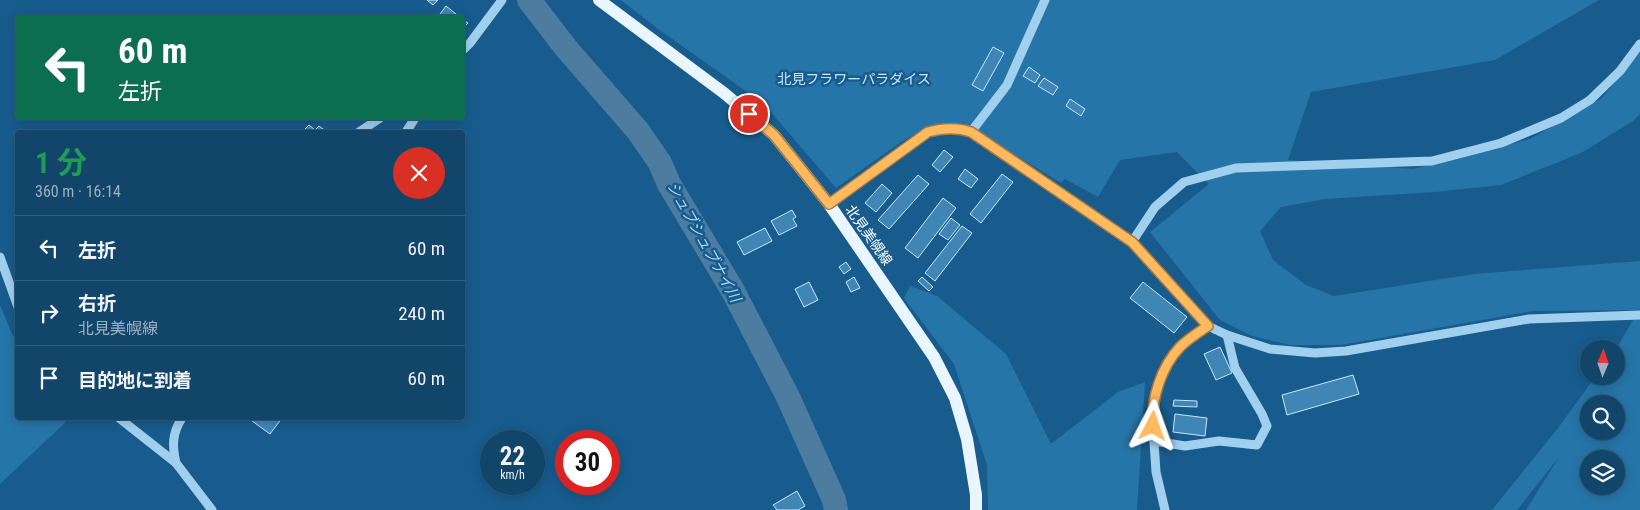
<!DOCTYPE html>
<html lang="ja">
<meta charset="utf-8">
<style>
:root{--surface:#11456a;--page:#1e4f72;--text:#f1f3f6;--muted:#9cb1c1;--line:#305d7e}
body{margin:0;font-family:"Roboto Condensed","Noto Sans JP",sans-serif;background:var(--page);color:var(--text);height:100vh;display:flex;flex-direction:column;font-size:19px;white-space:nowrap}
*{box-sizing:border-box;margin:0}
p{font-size:16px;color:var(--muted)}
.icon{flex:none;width:28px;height:28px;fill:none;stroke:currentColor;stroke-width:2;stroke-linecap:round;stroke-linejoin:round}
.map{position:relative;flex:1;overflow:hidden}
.side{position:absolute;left:15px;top:130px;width:450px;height:290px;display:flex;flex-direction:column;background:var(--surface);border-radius:5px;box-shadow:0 2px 12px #0003,0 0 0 1px var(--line)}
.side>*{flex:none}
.hud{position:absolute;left:15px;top:15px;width:450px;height:105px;border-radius:5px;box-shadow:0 2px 12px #0003,0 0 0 1px var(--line);background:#0b6e4f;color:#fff;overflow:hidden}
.needle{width:32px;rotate:2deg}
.fabs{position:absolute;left:1580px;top:340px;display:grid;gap:10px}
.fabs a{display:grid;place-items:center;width:45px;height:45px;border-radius:50%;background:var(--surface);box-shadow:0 2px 12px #0003,0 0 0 1px var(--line);font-size:25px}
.speed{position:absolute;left:480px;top:430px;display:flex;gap:10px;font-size:25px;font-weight:700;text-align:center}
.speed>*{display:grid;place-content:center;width:65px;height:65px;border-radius:50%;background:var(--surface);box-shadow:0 2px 12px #0003,0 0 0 1px var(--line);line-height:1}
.speed small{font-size:12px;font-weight:400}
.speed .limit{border:8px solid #d22;background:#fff;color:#111}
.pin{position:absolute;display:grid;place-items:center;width:42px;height:42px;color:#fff;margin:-21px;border:2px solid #fff;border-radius:50%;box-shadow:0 1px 5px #0007}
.me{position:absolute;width:55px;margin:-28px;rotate:4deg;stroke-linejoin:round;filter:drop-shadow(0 0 4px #0008)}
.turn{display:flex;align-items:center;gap:18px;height:105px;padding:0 20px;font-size:22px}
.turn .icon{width:65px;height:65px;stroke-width:2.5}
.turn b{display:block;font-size:35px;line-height:42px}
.round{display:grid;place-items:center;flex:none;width:52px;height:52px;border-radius:26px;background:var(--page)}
.headline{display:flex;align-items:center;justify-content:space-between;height:85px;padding:0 20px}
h1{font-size:30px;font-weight:700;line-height:38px;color:#1e9e55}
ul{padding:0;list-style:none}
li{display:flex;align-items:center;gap:15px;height:65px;padding:0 20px;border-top:1px solid var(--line)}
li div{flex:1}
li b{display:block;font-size:19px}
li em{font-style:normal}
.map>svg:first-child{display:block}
.green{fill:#2675a9;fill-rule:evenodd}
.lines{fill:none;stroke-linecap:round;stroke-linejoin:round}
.river{stroke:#4c7da0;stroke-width:24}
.building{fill:#3f86b5;stroke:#c8e6fb}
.minor{stroke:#a1d0ef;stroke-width:9}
.major{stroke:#e9f5ff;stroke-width:12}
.route-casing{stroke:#a6783e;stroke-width:12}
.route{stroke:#ffb95f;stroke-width:9}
.labels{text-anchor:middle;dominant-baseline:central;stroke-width:5;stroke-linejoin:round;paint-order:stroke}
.park-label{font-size:14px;fill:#c8e6fb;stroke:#175c8d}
.street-label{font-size:14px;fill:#fff;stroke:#175c8d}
.water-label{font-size:15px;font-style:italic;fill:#add9f6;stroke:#175c8d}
</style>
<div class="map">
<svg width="1640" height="510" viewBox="0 0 1640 510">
<rect width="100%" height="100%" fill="#175c8d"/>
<g class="green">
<path d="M621,0H1599L1495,60L1311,92L1288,160L1413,169L1530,139L1602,98L1640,52V114L1633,121L1581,153L1501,185L1435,192L1325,199L1281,207L1260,231L1273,260L1306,285L1334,296L1474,274L1640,261V510H1526L1559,457L1517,510H1492L1558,428L1596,376H1616V349L1639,310L1533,311L1341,345H1290L1252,336L1220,320L1150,232L1209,184L1177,152L1120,160L1098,197L1065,179L1061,183L963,123L930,126L901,142L836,188L764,104L658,29ZM1589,404H1616V431H1589ZM1589,459H1616V486H1589Z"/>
<path d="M910,286L937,296L1006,354L1051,444L1118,392L1145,382L1137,510H988L987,465L954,364L904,298Z"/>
<path d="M0,305L13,336L17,341L18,418H70L0,484Z"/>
</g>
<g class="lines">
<path class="river" d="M529,0L566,48L638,131L660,163L669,184L733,291L788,397L834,500L836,510"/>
</g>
<g class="building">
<path d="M427,0H438L433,5Z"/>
<path d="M446,6L461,18H437Z"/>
<path d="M462,19L468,23L462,29Z"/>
<path d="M993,47L1004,53L983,91L972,85Z"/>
<path d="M1029,67L1040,75L1035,83L1023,76Z"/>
<path d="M1044,78L1058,87L1053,95L1038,86Z"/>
<path d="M1070,99L1085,109L1081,116L1066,106Z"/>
<path d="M309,125L315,130L319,126L327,132H302Z"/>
<path d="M944,150L953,157L940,172L932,165Z"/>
<path d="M965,169L978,179L971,188L958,179Z"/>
<path d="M1002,174L1013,182L981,223L970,214Z"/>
<path d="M918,175L929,184L889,229L878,220Z"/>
<path d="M882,184L892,193L876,212L865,203Z"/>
<path d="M943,198L956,208L918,258L905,248Z"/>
<path d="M792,210L796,217L793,219L797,226L779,235L771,221Z"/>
<path d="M951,218L960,225L948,240L939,234Z"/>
<path d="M962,226L972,233L935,281L925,273Z"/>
<path d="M765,228L772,241L744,255L737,242Z"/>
<path d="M846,262L851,269L844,274L839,267Z"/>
<path d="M854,277L860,288L851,292L846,282Z"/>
<path d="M922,277L933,287L929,291L918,281Z"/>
<path d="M809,282L818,300L804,307L795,289Z"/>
<path d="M1143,282L1187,317L1174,333L1130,298Z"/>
<path d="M1220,347L1232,373L1216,380L1204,354Z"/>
<path d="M1353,375L1359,394L1287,415L1282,395Z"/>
<path d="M1174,400L1197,401V407L1173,406Z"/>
<path d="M1175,414L1207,418L1205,436L1173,432Z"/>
<path d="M248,418H282L270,434Z"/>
<path d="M797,491L805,506L798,510H777L773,505Z"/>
</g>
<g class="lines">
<g class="minor">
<path d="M462,51L470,43L502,0"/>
<path d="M359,132L380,118"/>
<path d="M406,132L415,118"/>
<path d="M971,132L1007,85L1045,0"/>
<path d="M829,204L928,132C943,128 956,127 971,132L1132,242L1208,326L1227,335L1270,349L1315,353L1346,351L1529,319L1640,315"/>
<path d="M1132,242L1155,207L1184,182L1236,168L1432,161L1501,143L1561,118L1590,100L1620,71L1640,44"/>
<path d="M0,257L18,307"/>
<path d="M119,418L176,463L212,510"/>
<path d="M1154,441L1185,446L1219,441L1257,445L1267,426L1262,414L1235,368L1227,335"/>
<path d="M176,463C172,446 172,433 182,418"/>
<path d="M1165,510L1156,472L1152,412L1163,371L1180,346L1208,326"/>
</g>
<path class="major" d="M599,0L724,93L774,135L829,204L934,357L955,398L967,439L976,495V510"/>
</g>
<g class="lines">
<defs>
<path id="route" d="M749,114L774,135L829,204L928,132C943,128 956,127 971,132L1132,242L1208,326C1199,332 1188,339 1180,347C1161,367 1151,399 1153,426"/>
</defs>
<use href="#route" class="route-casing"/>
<use href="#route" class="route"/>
</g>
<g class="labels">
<g class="park-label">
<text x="854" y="79">北見フラワーパラダイス</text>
</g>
<g class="street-label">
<text transform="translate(869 235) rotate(55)">北見美幌線</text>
</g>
<g class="water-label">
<text transform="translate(704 242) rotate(61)">シュブシュブナイ川</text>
</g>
</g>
</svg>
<div class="fabs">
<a><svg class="needle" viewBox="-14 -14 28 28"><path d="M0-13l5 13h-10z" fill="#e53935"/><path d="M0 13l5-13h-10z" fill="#9cb1c1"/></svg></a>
<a><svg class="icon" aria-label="search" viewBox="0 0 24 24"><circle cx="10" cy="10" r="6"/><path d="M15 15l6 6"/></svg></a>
<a><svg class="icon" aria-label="layers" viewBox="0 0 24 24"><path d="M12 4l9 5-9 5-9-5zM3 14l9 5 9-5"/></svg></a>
</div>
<div class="speed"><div>22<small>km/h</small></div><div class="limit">30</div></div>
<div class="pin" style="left:749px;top:114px;background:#d93025"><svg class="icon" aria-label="arrive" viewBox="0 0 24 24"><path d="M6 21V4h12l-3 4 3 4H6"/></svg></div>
<svg class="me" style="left:1153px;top:426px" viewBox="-20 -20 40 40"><path d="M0-17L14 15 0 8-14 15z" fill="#ffb95f" stroke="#fff" stroke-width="4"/></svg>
<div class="hud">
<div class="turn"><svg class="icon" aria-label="left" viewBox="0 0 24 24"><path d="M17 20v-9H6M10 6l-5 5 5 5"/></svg><div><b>60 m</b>左折</div></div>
</div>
<section class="side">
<div class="headline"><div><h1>1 分</h1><p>360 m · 16:14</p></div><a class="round" style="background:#d93025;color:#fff"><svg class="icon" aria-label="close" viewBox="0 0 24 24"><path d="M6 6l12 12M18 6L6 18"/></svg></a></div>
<ul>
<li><svg class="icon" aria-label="left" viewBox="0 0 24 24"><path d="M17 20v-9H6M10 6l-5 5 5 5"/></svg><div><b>左折</b></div><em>60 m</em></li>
<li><svg class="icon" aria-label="right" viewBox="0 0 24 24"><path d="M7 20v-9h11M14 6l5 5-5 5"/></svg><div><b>右折</b><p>北見美幌線</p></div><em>240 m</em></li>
<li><svg class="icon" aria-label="arrive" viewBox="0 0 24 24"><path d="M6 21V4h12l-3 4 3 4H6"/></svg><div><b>目的地に到着</b></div><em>60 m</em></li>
</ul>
</section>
</div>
